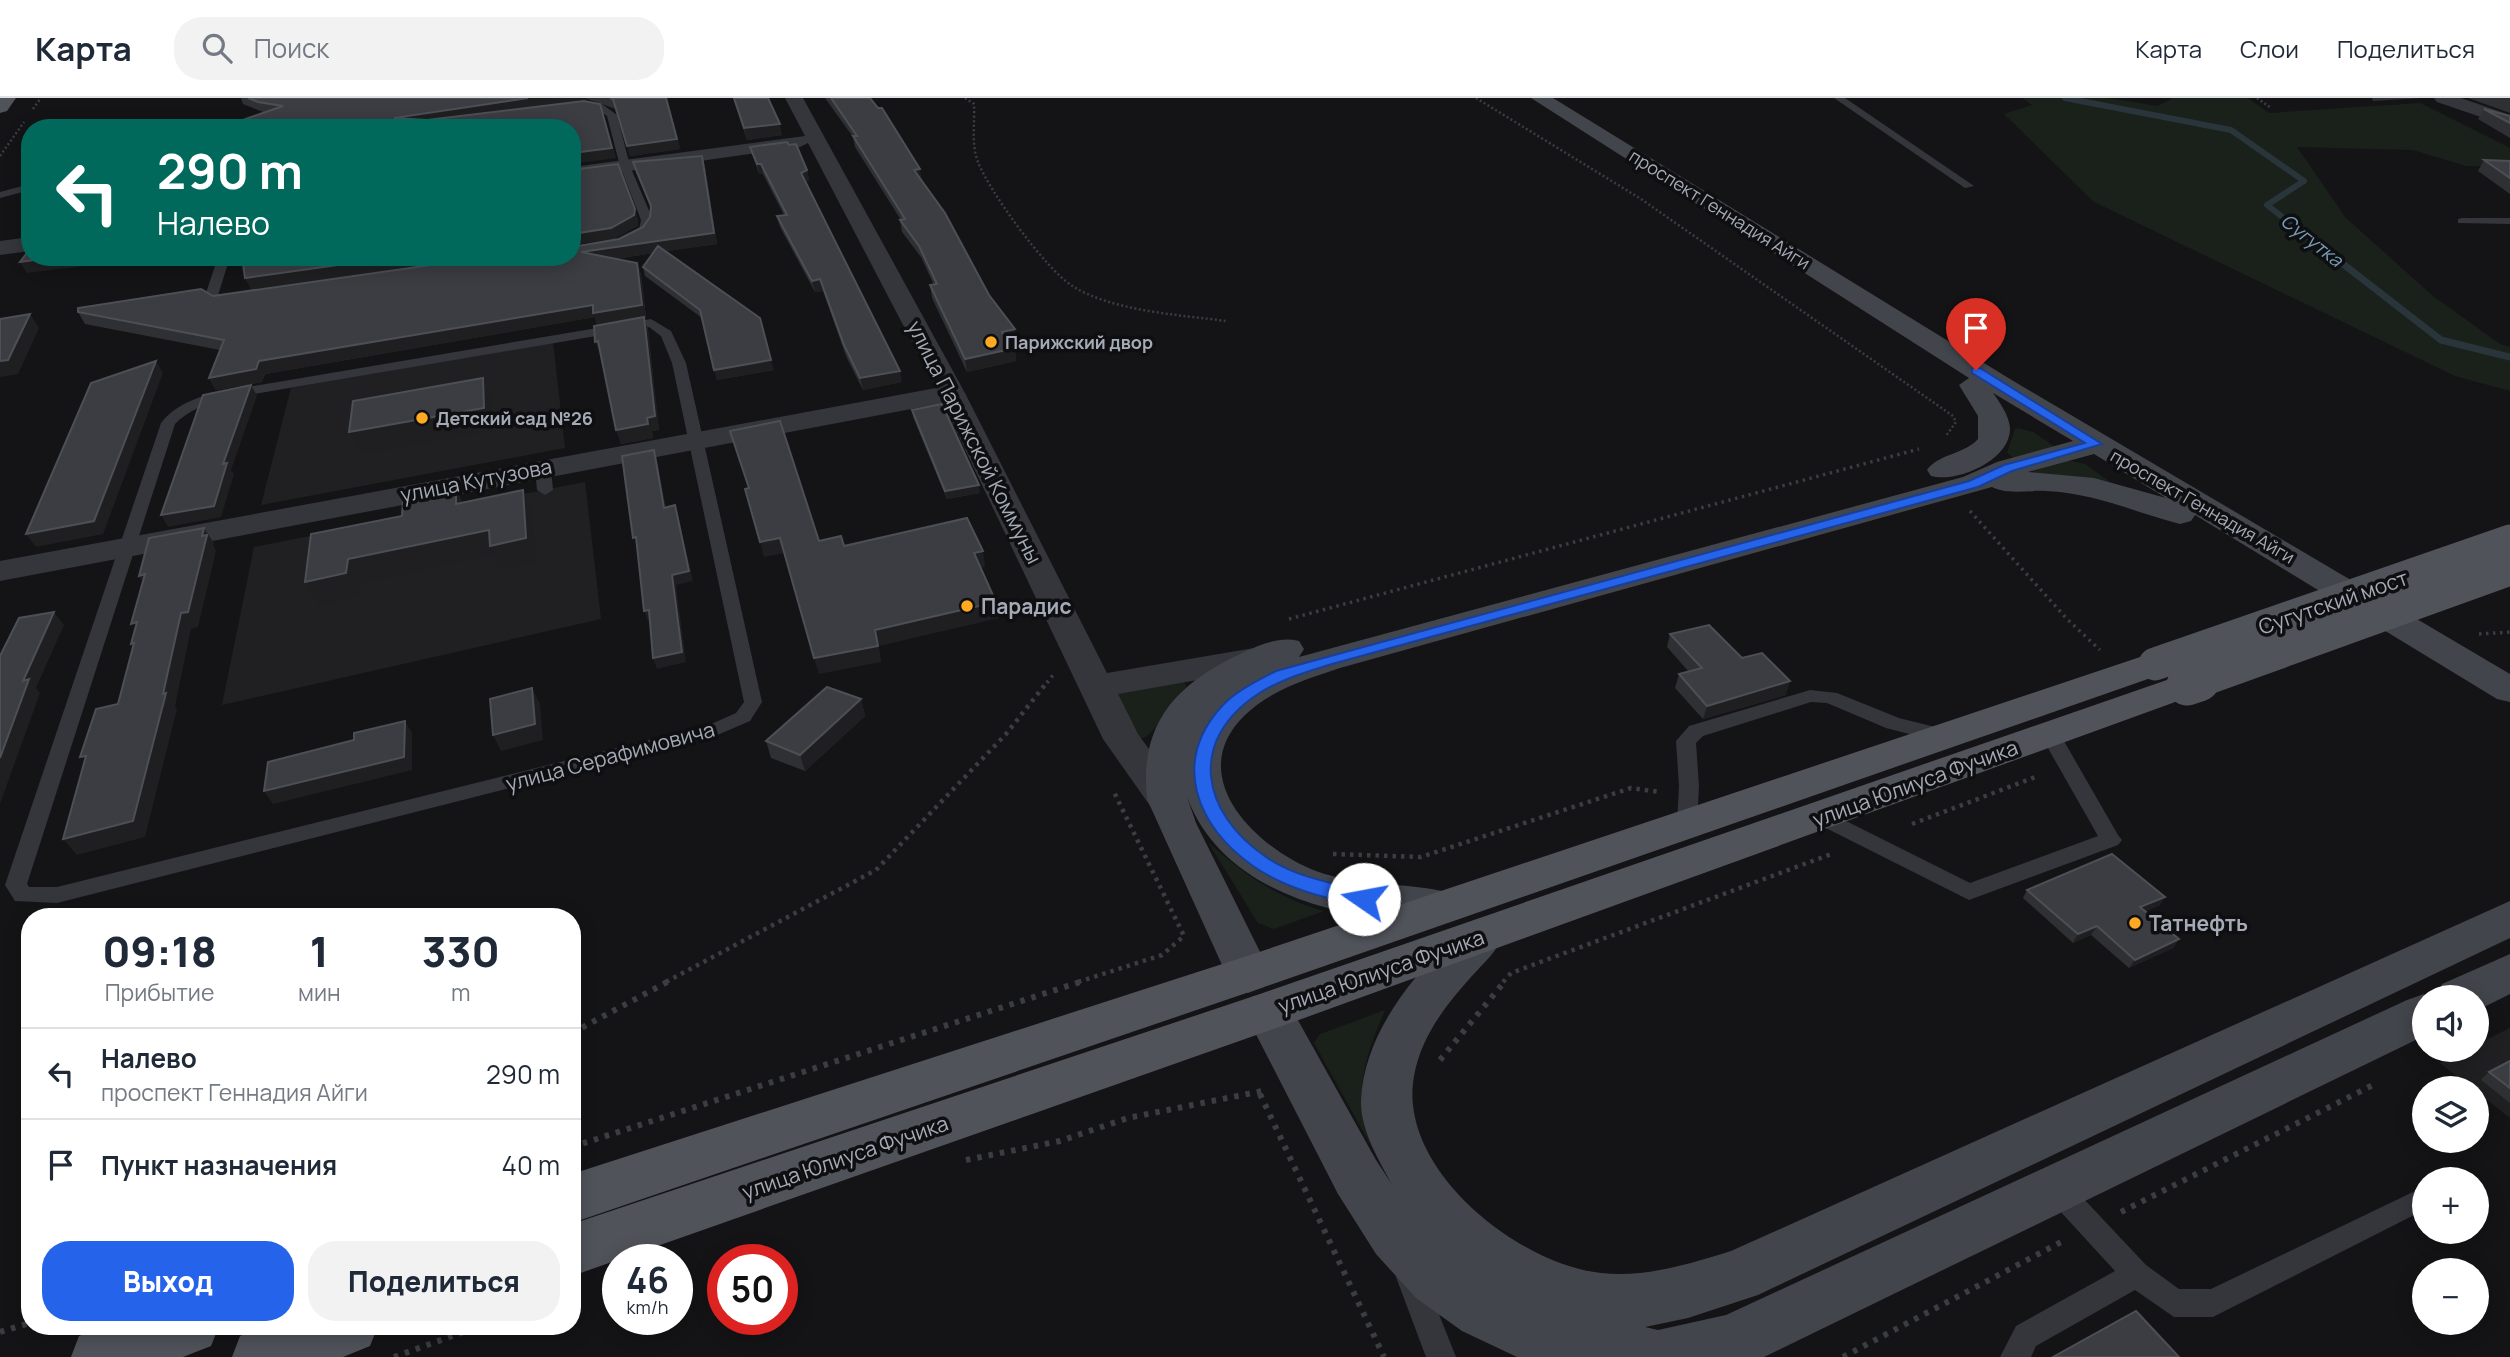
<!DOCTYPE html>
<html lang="ru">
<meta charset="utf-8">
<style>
:root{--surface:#fff;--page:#f2f2f3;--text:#1f2937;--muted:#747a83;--line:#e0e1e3;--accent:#2563eb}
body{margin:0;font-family:Manrope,sans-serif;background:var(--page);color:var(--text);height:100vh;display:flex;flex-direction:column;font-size:26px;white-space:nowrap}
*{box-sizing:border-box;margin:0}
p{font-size:23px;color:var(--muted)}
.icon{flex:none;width:38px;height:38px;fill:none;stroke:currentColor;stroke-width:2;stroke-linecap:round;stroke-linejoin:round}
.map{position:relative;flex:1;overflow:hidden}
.panel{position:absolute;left:21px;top:810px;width:560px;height:427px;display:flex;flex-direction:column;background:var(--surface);border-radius:28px;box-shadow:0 4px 18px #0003}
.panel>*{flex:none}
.top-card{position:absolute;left:21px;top:21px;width:560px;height:147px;border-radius:28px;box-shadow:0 4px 18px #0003;background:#00695c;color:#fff;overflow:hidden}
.tools{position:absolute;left:2412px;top:887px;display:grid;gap:14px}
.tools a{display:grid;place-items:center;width:77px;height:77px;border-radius:50%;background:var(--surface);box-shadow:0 4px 18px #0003;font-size:35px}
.speed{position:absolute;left:602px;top:1146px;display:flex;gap:14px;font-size:35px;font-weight:700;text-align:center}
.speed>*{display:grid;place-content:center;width:91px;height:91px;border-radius:50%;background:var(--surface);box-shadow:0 4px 18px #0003;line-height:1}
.speed small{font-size:18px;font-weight:400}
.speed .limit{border:10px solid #d22;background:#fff;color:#111}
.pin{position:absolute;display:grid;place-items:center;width:60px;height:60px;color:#fff;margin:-72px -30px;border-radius:50% 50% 50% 0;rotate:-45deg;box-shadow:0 0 7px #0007}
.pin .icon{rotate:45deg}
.me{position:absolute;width:77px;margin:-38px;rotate:282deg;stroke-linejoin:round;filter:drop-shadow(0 0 5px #0008)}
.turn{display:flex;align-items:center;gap:24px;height:147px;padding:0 21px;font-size:32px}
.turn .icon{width:91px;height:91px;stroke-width:2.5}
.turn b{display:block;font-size:49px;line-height:60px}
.eta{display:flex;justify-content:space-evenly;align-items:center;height:119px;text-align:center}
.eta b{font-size:42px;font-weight:800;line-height:49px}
.action{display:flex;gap:14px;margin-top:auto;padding:14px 21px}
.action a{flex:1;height:80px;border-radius:28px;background:var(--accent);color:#fff;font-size:28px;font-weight:800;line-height:80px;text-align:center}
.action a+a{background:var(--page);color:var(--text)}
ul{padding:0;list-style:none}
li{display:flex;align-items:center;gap:21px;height:91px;padding:0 21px;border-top:2px solid var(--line)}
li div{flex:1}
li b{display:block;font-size:26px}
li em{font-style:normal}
header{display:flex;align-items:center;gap:42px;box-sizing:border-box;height:98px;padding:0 35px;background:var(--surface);border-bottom:2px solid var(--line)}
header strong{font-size:33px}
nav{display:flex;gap:38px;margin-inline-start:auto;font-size:24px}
.search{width:490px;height:63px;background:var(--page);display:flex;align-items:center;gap:18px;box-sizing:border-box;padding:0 24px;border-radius:28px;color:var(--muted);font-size:26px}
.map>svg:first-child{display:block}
.built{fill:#202023}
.green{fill:#19211a}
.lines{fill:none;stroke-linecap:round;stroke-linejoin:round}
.stream-far1{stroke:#29343b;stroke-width:6}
.stream{stroke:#29343b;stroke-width:7}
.path-far3{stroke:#3a3d42;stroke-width:2.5;stroke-dasharray:2 2.5;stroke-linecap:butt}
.path-far2{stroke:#3a3d42;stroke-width:3.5;stroke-dasharray:2.5 4.5;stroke-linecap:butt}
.path-far1{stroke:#3a3d42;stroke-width:4.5;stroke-dasharray:3.5 5;stroke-linecap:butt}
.path{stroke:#3a3d42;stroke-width:6;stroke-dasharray:4.5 7;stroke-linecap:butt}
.lane{fill:#34363b;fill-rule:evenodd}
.street{fill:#34363b;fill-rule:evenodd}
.secondary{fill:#42454b;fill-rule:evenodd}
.primary{fill:#50535a;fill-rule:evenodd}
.primary-bridge-far1{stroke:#50535a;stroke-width:33}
.primary-bridge{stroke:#50535a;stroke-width:41}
.wall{fill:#2f3034}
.shaded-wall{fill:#1f1f22}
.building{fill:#3b3d42;stroke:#4c4f54;stroke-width:2}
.route{fill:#2563eb;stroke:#184099;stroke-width:2}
.poi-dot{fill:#fa2;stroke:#0f0f11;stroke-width:2.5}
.labels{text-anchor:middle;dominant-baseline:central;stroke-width:7;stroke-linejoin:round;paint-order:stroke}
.far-street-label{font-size:18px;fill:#a4abb7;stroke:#0f0f11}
.far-poi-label{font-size:18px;font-weight:bold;fill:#a4abb7;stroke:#0f0f11;text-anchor:start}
.far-water-label{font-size:19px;font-style:italic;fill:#779cb6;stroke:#0f0f11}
.street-label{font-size:21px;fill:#a4abb7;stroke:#0f0f11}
.poi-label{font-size:21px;font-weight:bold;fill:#a4abb7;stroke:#0f0f11;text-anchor:start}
</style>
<header>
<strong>Карта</strong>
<div class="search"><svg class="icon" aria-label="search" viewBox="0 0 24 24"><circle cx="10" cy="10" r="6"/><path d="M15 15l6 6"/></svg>Поиск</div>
<nav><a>Карта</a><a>Слои</a><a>Поделиться</a></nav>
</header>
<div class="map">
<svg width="2510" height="1259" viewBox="0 0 2510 1259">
<rect width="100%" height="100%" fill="#141416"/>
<g class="built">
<path d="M553,244L565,350L261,407L291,290Z"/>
<path d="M585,384L601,521L222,607L254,449Z"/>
<path d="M2510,930V1020L2440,965L2466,952H2476V947Z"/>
</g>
<g class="green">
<path d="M2022,0H2108L2158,8L2173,0H2248L2269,15L2420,5L2510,50V69L2466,68L2413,52L2297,49L2346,120L2433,198L2500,246L2510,249V293L2455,278L2094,104L2004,16L2032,7Z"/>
<path d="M2019,330L2033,334L2054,348L2055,352L2016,361L2007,355L2015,331Z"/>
<path d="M2067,362L2085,366L2113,386L2032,374Z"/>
<path d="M1184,582L1186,589C1174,601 1155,636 1143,640L1138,639L1116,602L1118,595Z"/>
<path d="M1208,744C1243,776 1278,800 1324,813L1274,831L1258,825Z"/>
<path d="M1385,912C1371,944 1356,983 1364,1019C1369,1039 1381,1061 1389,1080L1314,945L1320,936Z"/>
</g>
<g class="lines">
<path class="stream-far1" d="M2065,0L2231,32L2304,83L2267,107L2327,154"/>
<path class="stream" d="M2325,152L2441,242L2510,259"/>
<g class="path-far3">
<path d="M965,0L974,6C975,25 971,46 978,64C989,93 1045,170 1071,187C1110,213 1180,217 1226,223"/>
<path d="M1476,0L1641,101L1953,318L1956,324L1946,338"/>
<path d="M2257,0L2271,10"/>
<path d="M33,11L41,0"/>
<path d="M0,58L24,24"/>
</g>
<g class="path-far2">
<path d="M1970,413L2067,521L2100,552"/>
<path d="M1289,521L1919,351"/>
<path d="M2479,536L2510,534"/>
<path d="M1047,585L1053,577"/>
</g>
<g class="path-far1">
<path d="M1912,726L2038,678"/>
<path d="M1333,756L1421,759L1631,690L1660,694"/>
<path d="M666,884L876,772L1006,636L1048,583"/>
<path d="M1078,884L1162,857L1184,838L1113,692"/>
<path d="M1503,884L1511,875L1834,755"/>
</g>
<g class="path">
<path d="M572,935L669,883"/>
<path d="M2431,958L2442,952"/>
<path d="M1440,962L1505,883"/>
<path d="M1260,996L1384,1259"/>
<path d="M572,1049L1083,883"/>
<path d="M966,1062L1060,1043L1128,1020L1267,992"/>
<path d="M2121,1114L2373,987"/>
<path d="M0,1234L30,1225"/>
<path d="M394,1259L480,1228"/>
<path d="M1843,1259L2063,1143"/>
</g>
<g class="lane">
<path d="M1834,0H1845L1974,88L1965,90Z"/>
<path d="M577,5L602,6L617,17L630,68L653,122L648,136L636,144L626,142L639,132L641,122L620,68L607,18L597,11L574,10Z"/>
<path d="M30,86V92L0,100V94Z"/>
<path d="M2462,120H2510V126L2458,125V121Z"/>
<path d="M218,159H230L218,197L238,200V206L219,207L205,198Z"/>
<path d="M651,221L671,233L686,265L762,604L750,623L715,638L57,805L15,803L5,787L161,325C177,305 200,298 224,293ZM649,229L661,238L672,265L744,604L736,615L709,627L57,789H29L27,786L175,326C189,312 205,306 224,301Z"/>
<path d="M543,365L551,370L553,392L545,397L537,392L535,370Z"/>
<path d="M1810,592L1837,595L1899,620L1951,633L1954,638L1944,645L1886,630L1827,605L1811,604L1703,638L1696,645L1699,688L1697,725L1694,730H1680L1677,725L1679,688L1676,643L1689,628Z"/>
<path d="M2050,629L2057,631L2118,737L2122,742L2118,747L1969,802L1814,724L1811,719L1814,714H1828L1970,785L2098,738L2040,636Z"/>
<path d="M2057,1079L2066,1082L2146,1167L2179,1191H2211L2413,1094L2422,1097L2424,1112L2213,1219H2174L2135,1192L2036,1248L2031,1259H2000L2016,1228L2115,1173L2048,1100L2044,1091L2048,1082Z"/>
<path d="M1410,1166L1420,1169L1456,1259H1426L1396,1179L1400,1169Z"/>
</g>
<g class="street">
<path d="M785,0H803L965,295L1107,575L1260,549L1272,552L1277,560L1272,568L1260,571L1118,596L1138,636L1186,702L1181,712L1167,716L1153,712L1103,641L943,305L0,483V463L936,290L808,45L800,49L572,81V69L805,38Z"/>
<path d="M2434,0H2461L2510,17V29L2437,4Z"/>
<path d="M30,139V153L0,157V143Z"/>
</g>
<g class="secondary">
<path d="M1531,0H1553L2010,281L2510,576V604L2497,601L2195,417L2191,423L2180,426C2134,414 2094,395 2046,393C2029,392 2007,397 1992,389L1340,570C1307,581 1271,592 1245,617C1182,678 1256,750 1316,773C1362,790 1412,783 1458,797L1464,809L1458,821C1435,828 1412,824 1388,821C1308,812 1218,782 1187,699L1196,725L1271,876L1264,889L1248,895L1232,889L1147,701C1139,625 1176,586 1242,555C1260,547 1279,538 1299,543L1304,551L1299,559L1963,379L1997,364L2073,343L1993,295C2000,305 2009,317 2010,330C2011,362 1957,385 1931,378L1927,372C1938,356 1965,356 1978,341V318L1959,287L1969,280ZM2094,356L2166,400L2094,380L2028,374Z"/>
<path d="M2510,803V840L1758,1197L1688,1220L1645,1229L1658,1232L1726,1217L2407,902L2424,896L2433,900H2424V938L1764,1259H1517L1462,1233L1416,1200L1376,1156L1338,1096L1244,913L1251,899L1268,894L1285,899L1376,1062L1393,1088C1379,1063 1360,1031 1361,1002C1364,940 1406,886 1448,844C1457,835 1468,820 1482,821C1487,821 1494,824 1498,826L1504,838C1496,854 1483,866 1471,879C1445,908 1421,939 1414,978C1397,1071 1518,1166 1601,1175C1645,1180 1689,1166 1731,1153Z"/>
<path d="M2510,856V896L2476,913V900H2436L2442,886Z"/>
</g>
<g class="primary">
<path d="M0,0H16L7,13L0,15Z"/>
<path d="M2155,554L2168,558L2173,566L2168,574L1264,889L572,1125V1076L1244,859Z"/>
<path d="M2187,575L2200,579L2206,587L2200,595L1285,927L572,1178V1126L1260,896Z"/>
<path d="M104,1228H219L211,1248L183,1259H71L79,1238Z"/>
<path d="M265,1228H378L370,1248L343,1259H232L240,1238Z"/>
</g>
<g class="primary-bridge-far1">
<path d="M2155,566L2510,443"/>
<path d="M2194,585L2510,471"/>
</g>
<path class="primary-bridge" d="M2187,587L2199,583"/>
</g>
<g class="wall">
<path d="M241,0H667L680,51L630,58L616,11L587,1L549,7L616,60L263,14L243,6Z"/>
<path d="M733,0H768L782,37L747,42Z"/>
<path d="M825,0H870L922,83L1016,244L1011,245L1015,250L1016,263L967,274L932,200L930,187H934L921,159L902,134L900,122H901L855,49L853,39Z"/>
<path d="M2372,0H2422L2373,3Z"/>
<path d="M2468,0H2510V15Z"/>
<path d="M2484,11L2510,18V40L2478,21Z"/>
<path d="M789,47L807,72L809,82L806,84L902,284L863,292L846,258L823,193L815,194L780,129L777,118L784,117L763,76H759L750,49Z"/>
<path d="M702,58L705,69L717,146L666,153L774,272L717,282L702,220L645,178L643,169L653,155L616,161L637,165L641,177L646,219L644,220L648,232L659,332L652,333L653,340L621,346L601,256H600L597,227L595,219L265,276L262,284L216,292L209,280L220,252L85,226L78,214L213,198L572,159L619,141L643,129L650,119L651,110L636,75L633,64Z"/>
<path d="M2484,62L2510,63V96L2478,73Z"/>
<path d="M912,312L980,395L947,401L913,319Z"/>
<path d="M1670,536L1742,560L1786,597L1703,621L1675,590L1679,576L1689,574L1667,549Z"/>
<path d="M861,601L865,618L805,673L771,660L766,643Z"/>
<path d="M2027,792L2160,807L2145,813L2179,841L2173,850L2129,870L2091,837L2073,845L2023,800Z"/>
<path d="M2510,963V1005L2481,982L2489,974Z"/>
</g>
<g class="shaded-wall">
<path d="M528,0H586L587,1L401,30L394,20Z"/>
<path d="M667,0L680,51L630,58L627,48Z"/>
<path d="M603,16L616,60L572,66V55Z"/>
<path d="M780,26L782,37L747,42L744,30Z"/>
<path d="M702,58L705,69L717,146L585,165L581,154L714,135Z"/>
<path d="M757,66H761L763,76H759Z"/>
<path d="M920,71L922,82L914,72Z"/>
<path d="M807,72L809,82L804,85L801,75Z"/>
<path d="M635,111L638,122V128L614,141L572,147V136Z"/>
<path d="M57,159H158L27,175L20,164Z"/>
<path d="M395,159H480L251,192L245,180Z"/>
<path d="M637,165L641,177L646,219L644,220L648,232L659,332L652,333L653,340L621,346L616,332L597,227L595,219L265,276L262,284L216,292L209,280L259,263Z"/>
<path d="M820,181L823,193L815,194L812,183Z"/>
<path d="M30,216L39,230L18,276L0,279V263Z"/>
<path d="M1015,231L1016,244L1003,246L1002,234Z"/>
<path d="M598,243L603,256H600L595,244Z"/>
<path d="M1015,250L1016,263L967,274L965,261Z"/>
<path d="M771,262L774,272L717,282L714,272Z"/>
<path d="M156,263L163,275L103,436L36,449L26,436Z"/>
<path d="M900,273L902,284L863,292L860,280Z"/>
<path d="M483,280L492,301L493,332L360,356L349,334Z"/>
<path d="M251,287L257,298L231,372L234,376L221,419L168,429L161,417L223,366Z"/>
<path d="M654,352L657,362L668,420L664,410Z"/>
<path d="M979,387L980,395L947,401L945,393Z"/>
<path d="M456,390L466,412L456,406Z"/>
<path d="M523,392L532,415L536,463L500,471L494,456L360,485L359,498L319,507L305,484L348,461Z"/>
<path d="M675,407L678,417L693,483L676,487L686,564L657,571L653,560L672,477Z"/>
<path d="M204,430L214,445L213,447L216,453L198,529L191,531L175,608L177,611L145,739L77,757L63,741L163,596L181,515Z"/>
<path d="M780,440L785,455L764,459L760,444Z"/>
<path d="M983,453L985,469L977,471L974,455Z"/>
<path d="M145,476L149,493L139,478Z"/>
<path d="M996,504L999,520L879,548L881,564L819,576L814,560L875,532Z"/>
<path d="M649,512L653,522L648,523L644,513Z"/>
<path d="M54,514L64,527L36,590L40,595L0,706V660L23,583Z"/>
<path d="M1790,583L1786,597L1703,621L1707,608Z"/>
<path d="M532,590L540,606L543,642L501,653L493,637Z"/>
<path d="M861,601L865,618L805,673L800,657Z"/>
<path d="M405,623L412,635V672L273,706L264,693Z"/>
<path d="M2165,799L2160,807L2135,818L2140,809Z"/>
<path d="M2097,828L2091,837L2073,845L2078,836Z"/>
<path d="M2179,841L2173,850L2129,870L2135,862Z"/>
</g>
<g class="building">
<path d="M248,0H528L394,20L427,22L584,3L600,6L612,50L572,55V30H220L283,8L258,4Z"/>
<path d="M610,0H666L677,41L627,48L613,1Z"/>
<path d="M734,0H768L780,26L744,30Z"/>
<path d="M831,0H870L878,10H882L920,71L914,72L945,115L989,197L1015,231L1002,234L1015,250L965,261L930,187L937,186L919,148L900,122L905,121L853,38H857Z"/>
<path d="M2484,11L2510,18V25Z"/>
<path d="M787,44L789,47L796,46L807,72L801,75L900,273L860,280L844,247L820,181L812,183L777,118L787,117L761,66H757L750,49Z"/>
<path d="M702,58L714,135L581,154L637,165L642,207L593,215V207L259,263L256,271L209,280L224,242L78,214V210L201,191L213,198L487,159H572V149L619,141L643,129L650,119L651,108L633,64Z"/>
<path d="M2484,62L2510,63V80Z"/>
<path d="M618,66L635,111L634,117L611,130L572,136V72Z"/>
<path d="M658,148L760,220L771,262L714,272L700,212L643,169Z"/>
<path d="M30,151V159H57L20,164Z"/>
<path d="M242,159H395L245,180Z"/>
<path d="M30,216L8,262L0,263V221Z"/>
<path d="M644,219L655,318L647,320L648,326L616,332L598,243L595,244L594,228Z"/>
<path d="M156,263L94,423L26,436L91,285Z"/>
<path d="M483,280L484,310L349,334L353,303Z"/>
<path d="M251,287L223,366L227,365L214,408L161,417L203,297Z"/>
<path d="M942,306L979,387L945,393L912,312Z"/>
<path d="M780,323L819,443L841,438L844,448L967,420L983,453L974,455L996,504L875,532L878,548L814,560L780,440L760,444L745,391L749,390L730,333Z"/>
<path d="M654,352L664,410L675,407L689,473L672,477L682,554L653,560L649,512L644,513L636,439L633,440L622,358Z"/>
<path d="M456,390V406L523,392L526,440L490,448L489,432L348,461L346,475L305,484L311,436L402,418L403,401Z"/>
<path d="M204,430L202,438L207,437L188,514L181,515L163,596L166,595L133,723L63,741L86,658L80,659L96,611L118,606L134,545L131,546L137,524L131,526L145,476L139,478L149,440Z"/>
<path d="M54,514L23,583L29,581L0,660V558L19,520Z"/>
<path d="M1709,527L1742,560L1762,555L1790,583L1707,608L1679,576L1702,570L1670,536Z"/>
<path d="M827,589L861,601L800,657L766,643Z"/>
<path d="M532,590L535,626L493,637L490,601Z"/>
<path d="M405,623L404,659L264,693L268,664L354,642V635Z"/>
<path d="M2112,756L2165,799L2140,809L2179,841L2135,862L2097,828L2078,836L2027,792Z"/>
<path d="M2510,963V990L2489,974Z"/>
<path d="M2136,1213L2179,1259H2053Z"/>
</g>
<path class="route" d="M1972,270H1980L2102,346L2012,373L1978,389L1332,566C1307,574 1281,581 1258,596C1188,642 1200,714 1266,759C1298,781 1334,784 1370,796L1373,801L1370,806L1364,808C1325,800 1286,791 1253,768C1196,728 1171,664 1222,608C1236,593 1257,583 1276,573L1969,383L2004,367L2085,345L1972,275Z"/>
<g class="poi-dot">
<circle cx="991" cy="244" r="7"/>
<circle cx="422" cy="320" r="7"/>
<circle cx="967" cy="508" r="7"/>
<circle cx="2135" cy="825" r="7"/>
</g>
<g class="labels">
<g class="far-street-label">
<text transform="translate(1720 111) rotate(32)">проспект Геннадия Айги</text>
<text transform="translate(2203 408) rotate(30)">проспект Геннадия Айги</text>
</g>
<g class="far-poi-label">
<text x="1005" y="244">Парижский двор</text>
<text x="436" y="320">Детский сад №26</text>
</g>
<g class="far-water-label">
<text transform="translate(2312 142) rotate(38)">Сугутка</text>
</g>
<g class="street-label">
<text transform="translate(975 344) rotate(63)">улица Парижской Коммуны</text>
<text transform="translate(476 382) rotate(-11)">улица Кутузова</text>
<text transform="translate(2333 504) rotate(-19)">Сугутский мост</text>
<text transform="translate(610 658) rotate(-15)">улица Серафимовича</text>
<text transform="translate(1915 685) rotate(-20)">улица Юлиуса Фучика</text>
<text transform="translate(1381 873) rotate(-19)">улица Юлиуса Фучика</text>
<text transform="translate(845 1059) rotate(-19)">улица Юлиуса Фучика</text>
</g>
<g class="poi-label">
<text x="981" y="508">Парадис</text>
<text x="2149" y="825">Татнефть</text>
</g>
</g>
</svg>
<div class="tools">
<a><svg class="icon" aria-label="sound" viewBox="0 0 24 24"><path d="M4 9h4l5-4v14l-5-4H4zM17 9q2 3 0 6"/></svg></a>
<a><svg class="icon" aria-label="layers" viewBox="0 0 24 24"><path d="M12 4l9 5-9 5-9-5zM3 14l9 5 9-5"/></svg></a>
<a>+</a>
<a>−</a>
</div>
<div class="speed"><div>46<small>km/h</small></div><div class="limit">50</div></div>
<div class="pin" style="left:1976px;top:272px;background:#d93025"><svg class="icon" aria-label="arrive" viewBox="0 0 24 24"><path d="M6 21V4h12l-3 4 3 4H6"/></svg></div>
<svg class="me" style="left:1364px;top:801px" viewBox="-20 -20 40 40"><circle r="19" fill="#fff"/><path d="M0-13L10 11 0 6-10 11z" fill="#2563eb"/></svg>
<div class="top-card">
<div class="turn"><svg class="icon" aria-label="left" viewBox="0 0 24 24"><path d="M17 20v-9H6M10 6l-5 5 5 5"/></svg><div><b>290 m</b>Налево</div></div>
</div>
<section class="panel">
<div class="eta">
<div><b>09:18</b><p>Прибытие</p></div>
<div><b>1</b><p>мин</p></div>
<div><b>330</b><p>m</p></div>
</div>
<ul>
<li><svg class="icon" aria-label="left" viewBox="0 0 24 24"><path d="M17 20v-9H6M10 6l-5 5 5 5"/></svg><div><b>Налево</b><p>проспект Геннадия Айги</p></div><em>290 m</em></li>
<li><svg class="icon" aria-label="arrive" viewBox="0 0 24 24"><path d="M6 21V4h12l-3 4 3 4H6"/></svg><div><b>Пункт назначения</b></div><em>40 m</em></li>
</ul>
<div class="action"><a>Выход</a><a>Поделиться</a></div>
</section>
</div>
